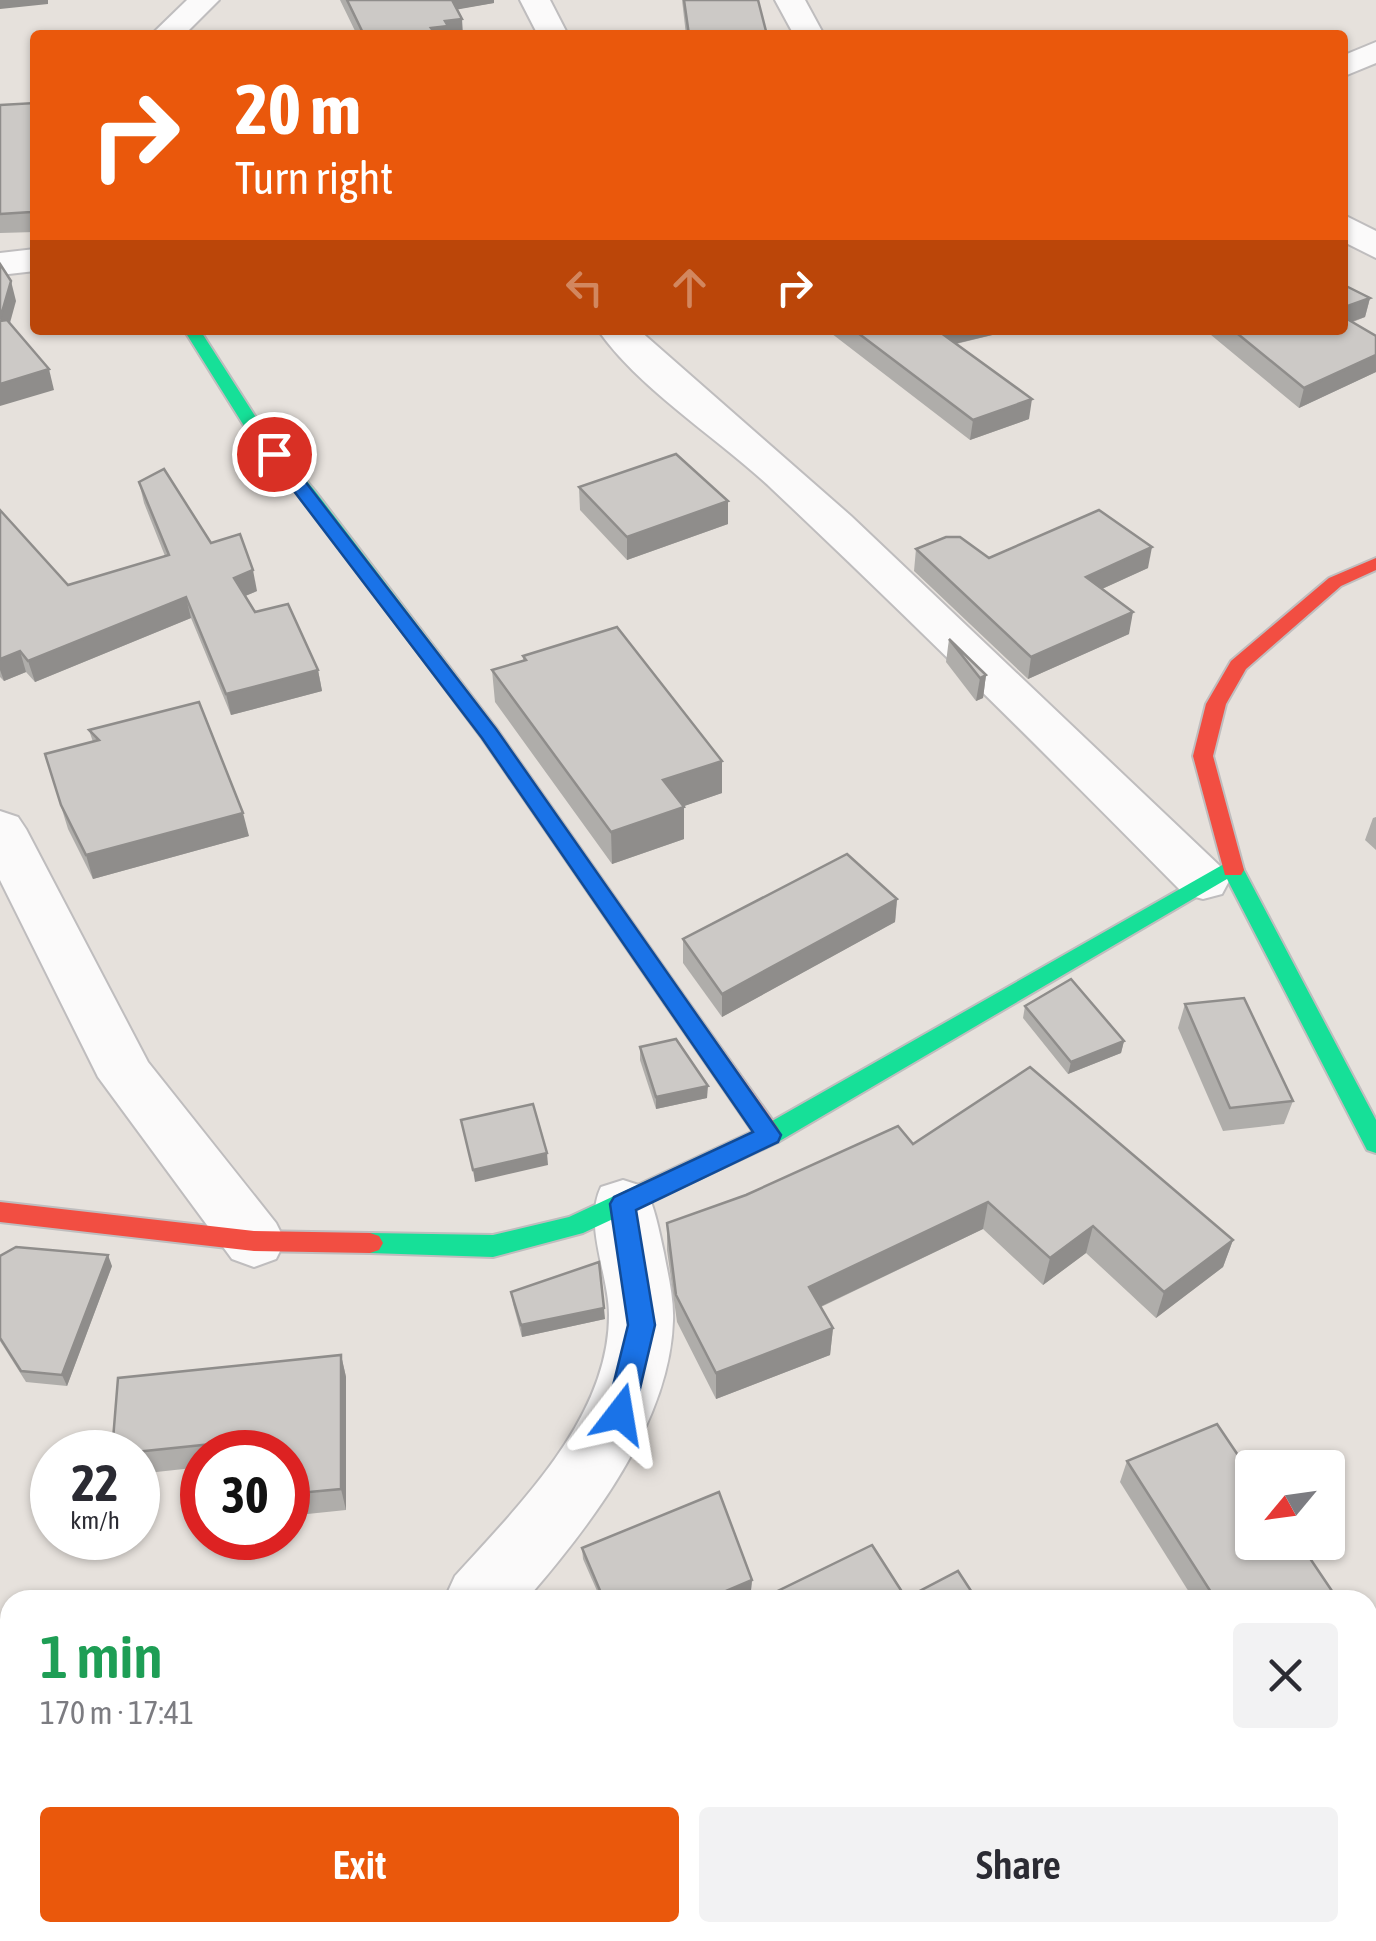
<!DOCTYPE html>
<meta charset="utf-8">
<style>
:root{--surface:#fff;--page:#f2f2f3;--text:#2b2b33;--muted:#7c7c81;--accent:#ea580c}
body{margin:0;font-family:"Asap Condensed",sans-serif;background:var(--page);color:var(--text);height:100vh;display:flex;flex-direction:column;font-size:38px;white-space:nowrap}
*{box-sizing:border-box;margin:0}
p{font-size:32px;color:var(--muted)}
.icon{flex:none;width:55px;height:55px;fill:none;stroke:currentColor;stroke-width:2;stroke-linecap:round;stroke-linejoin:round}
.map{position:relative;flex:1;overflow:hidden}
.drawer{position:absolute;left:0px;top:1590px;width:1378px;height:352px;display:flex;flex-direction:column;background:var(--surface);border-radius:30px 30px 0 0;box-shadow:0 2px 8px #0004}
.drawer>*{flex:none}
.guide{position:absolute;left:30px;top:30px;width:1318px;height:305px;border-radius:10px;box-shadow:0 2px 8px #0004;background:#ea580c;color:#fff;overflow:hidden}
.needle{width:65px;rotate:241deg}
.fabs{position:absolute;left:1235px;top:1450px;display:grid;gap:20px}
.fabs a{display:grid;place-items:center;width:110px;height:110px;border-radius:10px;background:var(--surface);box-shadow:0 2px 8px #0004;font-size:50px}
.speed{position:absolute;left:30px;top:1430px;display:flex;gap:20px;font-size:50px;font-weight:700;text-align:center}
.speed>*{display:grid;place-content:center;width:130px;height:130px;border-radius:50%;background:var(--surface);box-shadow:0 2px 8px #0004;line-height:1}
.speed small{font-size:25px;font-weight:400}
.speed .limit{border:15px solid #d22;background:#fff;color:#111}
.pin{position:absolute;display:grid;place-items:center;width:85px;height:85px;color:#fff;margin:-42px;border:5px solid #fff;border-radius:50%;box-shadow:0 2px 10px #0007}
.me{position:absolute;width:110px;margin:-55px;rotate:14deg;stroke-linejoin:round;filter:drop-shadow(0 0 8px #0008)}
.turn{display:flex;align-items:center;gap:35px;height:210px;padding:0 40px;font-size:45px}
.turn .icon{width:130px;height:130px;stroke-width:2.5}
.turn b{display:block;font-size:70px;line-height:85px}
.lanes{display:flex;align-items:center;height:95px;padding:0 40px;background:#0003;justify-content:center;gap:50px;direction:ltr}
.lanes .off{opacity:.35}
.round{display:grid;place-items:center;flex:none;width:105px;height:105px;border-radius:10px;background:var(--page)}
.head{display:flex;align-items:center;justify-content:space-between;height:170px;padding:0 40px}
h1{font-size:60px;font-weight:600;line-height:75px;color:#1e9e55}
.action{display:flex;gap:20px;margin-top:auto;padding:20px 40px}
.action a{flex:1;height:115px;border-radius:10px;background:var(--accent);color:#fff;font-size:40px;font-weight:600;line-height:115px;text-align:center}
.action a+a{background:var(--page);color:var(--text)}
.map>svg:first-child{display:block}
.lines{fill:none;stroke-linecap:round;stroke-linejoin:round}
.street-casing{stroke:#bfbdbe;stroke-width:4}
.fast-casing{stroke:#bfbdbe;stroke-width:4}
.jam-casing{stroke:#bfbdbe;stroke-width:4}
.street{fill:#fbfafa;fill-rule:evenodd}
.fast{fill:#16e098;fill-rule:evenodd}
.jam{fill:#f24e42;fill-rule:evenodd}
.wall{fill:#afadaa}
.shaded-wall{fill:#8f8d8b}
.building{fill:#ccc9c6;stroke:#8f8d8b;stroke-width:2.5}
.route{fill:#1a73e8;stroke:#114b97;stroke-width:2.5}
</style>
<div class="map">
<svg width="1376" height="1941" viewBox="0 0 1376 1941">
<rect width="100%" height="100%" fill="#e6e1dc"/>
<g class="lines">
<defs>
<g id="street">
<path d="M187,0H219L184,35H151Z"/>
<path d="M520,0H550L568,35H538Z"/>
<path d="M775,0H805L824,35H794Z"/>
<path d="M1376,42V63L1342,77V56Z"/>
<path d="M1342,214L1376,231V258L1342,241Z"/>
<path d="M35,249V271L0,275V253Z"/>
<path d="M598,330H639L851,516L1222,868L1229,881L1222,894L1203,899L1184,894C1049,757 912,621 772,489C718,438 640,390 598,330Z"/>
<path d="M0,811L18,817L26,829L148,1062L276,1223L285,1241L276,1259L254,1267L232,1259L98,1077L0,880Z"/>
<path d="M623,1180L645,1187C655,1208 659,1230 664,1253C668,1275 674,1298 673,1321C670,1423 590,1526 526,1600H444L455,1576C519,1505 609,1418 609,1315C609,1275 583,1224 601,1187Z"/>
<path d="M100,1932H186L182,1941H97Z"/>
<path d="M852,1932H934L937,1941H856Z"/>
</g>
<g id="fast">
<path d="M184,330H200L264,430L315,491L496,728L681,992L684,998L681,1004H665L482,738L303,499L251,437Z"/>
<path d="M1231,860L1239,862L1244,870L1376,1120V1153L1367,1150L1227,879L778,1142L583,1233L493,1257L370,1253L361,1250L357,1243L361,1236L370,1233L493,1235L569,1217L760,1128Z"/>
</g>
<g id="jam">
<path d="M1376,558V570L1341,586L1246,669L1226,704L1213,756L1244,870L1241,875H1225L1193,756L1206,704L1231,661L1329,578Z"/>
<path d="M673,990L681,992L778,1128L781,1135L778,1142H760L665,1004L662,998L665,992Z"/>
<path d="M0,1202L254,1231L370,1233L379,1236L383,1243L379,1250L370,1253L254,1251L0,1222Z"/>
</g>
</defs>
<use href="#street" class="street-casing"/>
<use href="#fast" class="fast-casing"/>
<use href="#jam" class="jam-casing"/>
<use href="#street" class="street"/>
<use href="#fast" class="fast"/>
<use href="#jam" class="jam"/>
</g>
<g class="wall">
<path d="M340,0H494V3L457,9L463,35H357Z"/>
<path d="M682,0H758L767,35H686Z"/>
<path d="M35,103V232L0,233V105Z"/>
<path d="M1370,298L1365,317L1353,322L1376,336V372L1299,408L1205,330H1342Z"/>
<path d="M827,330H1013L956,344L1029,419L970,440Z"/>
<path d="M139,482L211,543L257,591L245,596L255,612L318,670L322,691L231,715L191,618L35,682L26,672L4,681L0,677V510L68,585L165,556L144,503Z"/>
<path d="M579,487L728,501V524L627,560L580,510Z"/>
<path d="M916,549L989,558L1148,568L1102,589L1129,634L1028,679L914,571Z"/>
<path d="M949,639L986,675L983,698L976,701L946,662Z"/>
<path d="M523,656L722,761V793L684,806V839L612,864L495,702L492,670L523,661Z"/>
<path d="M89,730L249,836L93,879L68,829L45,754L93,742Z"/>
<path d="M1376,817V850L1365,840L1373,818Z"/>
<path d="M897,899L895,922L722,1017L683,963V939Z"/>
<path d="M1185,1004L1293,1101L1284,1124L1223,1131L1178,1028Z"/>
<path d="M1025,1006L1124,1041L1121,1053L1068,1074L1023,1018Z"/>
<path d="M640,1047L707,1098L656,1109L640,1060Z"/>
<path d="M913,1144L1233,1240L1223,1267L1156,1318L1086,1253L1043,1285L983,1229L821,1307L833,1328L830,1355L716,1399L677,1322L667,1250V1223Z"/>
<path d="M0,1256L112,1266L67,1386L26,1382L0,1341Z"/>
<path d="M511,1292L605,1319L522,1337L513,1304Z"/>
<path d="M341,1355L346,1377V1510L288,1516V1452H202V1467L138,1474V1452Z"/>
<path d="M1127,1461L1334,1594L1330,1600H1194L1120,1482Z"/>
<path d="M582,1548L752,1580L751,1590L729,1600H601L583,1559Z"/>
</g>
<g class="shaded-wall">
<path d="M0,0H48V4L0,9Z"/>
<path d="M448,0H494V3L449,11Z"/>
<path d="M462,19L463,35H413L445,21Z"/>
<path d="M35,200V226L31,212Z"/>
<path d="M11,281L16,301L5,341L0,319Z"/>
<path d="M1370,298L1365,317L1342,325V308Z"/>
<path d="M574,330H590L574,335Z"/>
<path d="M935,330H1013L933,349Z"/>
<path d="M1376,355V372L1299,408L1304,388Z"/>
<path d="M49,369L54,390L0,406V384Z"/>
<path d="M1032,399L1029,419L970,440L973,420Z"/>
<path d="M728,501V524L627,560V537Z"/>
<path d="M1152,547L1148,568L1082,598L1086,577Z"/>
<path d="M253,570L257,591L238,599L234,578Z"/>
<path d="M186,597L191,618L35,682L28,661Z"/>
<path d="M1133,612L1129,634L1028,679L1031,657Z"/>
<path d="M20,651L26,672L4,681L0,670V659Z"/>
<path d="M318,670L322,691L231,715L226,694Z"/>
<path d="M986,675L983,698L976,701L980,678Z"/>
<path d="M722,761V793L664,813L663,780Z"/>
<path d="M684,807V839L612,864L611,832Z"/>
<path d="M243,813L249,836L93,879L86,855Z"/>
<path d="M897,899L895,922L722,1017V994Z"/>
<path d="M1124,1041L1121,1053L1068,1074L1071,1062Z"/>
<path d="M708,1086L707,1098L656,1109V1097Z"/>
<path d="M547,1153L548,1165L475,1182L473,1170Z"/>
<path d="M988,1202L983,1229L807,1313L809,1287Z"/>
<path d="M1093,1226L1086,1253L1043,1285L1050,1258Z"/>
<path d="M1233,1240L1223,1267L1156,1318L1164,1292Z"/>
<path d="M108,1255L112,1266L67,1386L62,1375Z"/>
<path d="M604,1308L605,1319L522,1337L521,1325Z"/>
<path d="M833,1328L830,1355L716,1399V1373Z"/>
<path d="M341,1355L346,1377V1510L341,1489Z"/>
<path d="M752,1580L751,1590L729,1600H705Z"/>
</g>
<g class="building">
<path d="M347,0H452L462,19L445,21L448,26L431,28L434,32L413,35H364Z"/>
<path d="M684,0H758L767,35H689Z"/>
<path d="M35,103V200L31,212L0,214V105Z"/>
<path d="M0,264L11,281L0,319Z"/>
<path d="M1342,284L1370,298L1342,308Z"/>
<path d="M1342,316L1376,336V355L1304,388L1233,330H1342Z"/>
<path d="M7,320L49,369L0,384V321Z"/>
<path d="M854,330H937L1032,399L973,420Z"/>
<path d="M676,454L728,501L627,537L579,487Z"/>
<path d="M164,469L211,543L240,534L253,570L234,578L255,612L288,604L318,670L226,694L186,597L28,661L20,651L0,659V510L68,585L169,555L139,482Z"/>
<path d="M1099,510L1152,547L1086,577L1133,612L1031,657L916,549L946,537H960L989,558Z"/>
<path d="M617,627L722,761L663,780L684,807L611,832L492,670L526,660L523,656Z"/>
<path d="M949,639L986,675L980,678Z"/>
<path d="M199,702L243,813L86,855L61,805L45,754L99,740L89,730Z"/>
<path d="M847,854L897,899L722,994L683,939Z"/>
<path d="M1071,979L1124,1041L1071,1062L1025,1006Z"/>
<path d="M1244,998L1293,1101L1230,1108L1185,1004Z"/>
<path d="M676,1039L708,1086L656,1097L640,1047Z"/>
<path d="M1030,1067L1233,1240L1164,1292L1093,1226L1050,1258L988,1202L809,1287L833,1328L716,1373L676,1295L667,1223L746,1195L898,1126L913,1144Z"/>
<path d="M533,1104L547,1153L473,1170L461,1120Z"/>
<path d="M16,1247L108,1255L62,1375L21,1371L0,1338V1256Z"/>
<path d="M599,1262L604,1308L521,1325L511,1292Z"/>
<path d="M341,1355V1489L288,1494V1452H232V1442L135,1452H112L118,1378Z"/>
<path d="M1217,1424L1252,1476V1542H1299L1334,1594L1319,1600H1216L1127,1461Z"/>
<path d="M719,1492L752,1580L705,1600H604L582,1548Z"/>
<path d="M872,1545L906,1598L958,1571L977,1600H759Z"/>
<path d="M409,1932H576L580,1941H412Z"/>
<path d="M832,1932H863L866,1941H808Z"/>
</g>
<path class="route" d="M274,449L281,450L496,729L781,1135L778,1142L636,1210L655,1325L634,1414L629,1423L620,1427L610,1423L606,1414L628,1325L610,1204L614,1197L753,1132L482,738L268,457L266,454Z"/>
</svg>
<div class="fabs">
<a><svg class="needle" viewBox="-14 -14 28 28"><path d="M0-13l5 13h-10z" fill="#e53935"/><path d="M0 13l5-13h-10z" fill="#7c7c81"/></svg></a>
</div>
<div class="speed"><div>22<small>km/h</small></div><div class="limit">30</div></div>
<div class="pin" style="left:274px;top:454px;background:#d93025"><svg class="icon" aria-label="arrive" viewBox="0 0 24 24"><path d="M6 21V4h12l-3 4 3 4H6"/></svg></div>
<svg class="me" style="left:620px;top:1414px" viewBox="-20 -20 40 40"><path d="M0-17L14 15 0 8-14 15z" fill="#1a73e8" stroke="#fff" stroke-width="4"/></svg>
<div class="guide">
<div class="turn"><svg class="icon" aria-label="right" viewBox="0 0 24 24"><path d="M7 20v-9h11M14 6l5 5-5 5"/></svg><div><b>20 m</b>Turn right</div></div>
<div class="lanes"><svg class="icon off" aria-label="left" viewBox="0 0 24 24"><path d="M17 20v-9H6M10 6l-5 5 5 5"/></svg><svg class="icon off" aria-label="ahead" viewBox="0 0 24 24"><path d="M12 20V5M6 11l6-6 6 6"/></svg><svg class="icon" aria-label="right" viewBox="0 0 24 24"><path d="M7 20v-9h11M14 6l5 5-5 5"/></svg></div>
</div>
<section class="drawer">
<div class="head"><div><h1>1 min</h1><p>170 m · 17:41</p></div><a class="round"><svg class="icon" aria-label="close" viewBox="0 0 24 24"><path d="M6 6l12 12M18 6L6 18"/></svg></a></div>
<div class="action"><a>Exit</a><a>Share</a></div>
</section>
</div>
